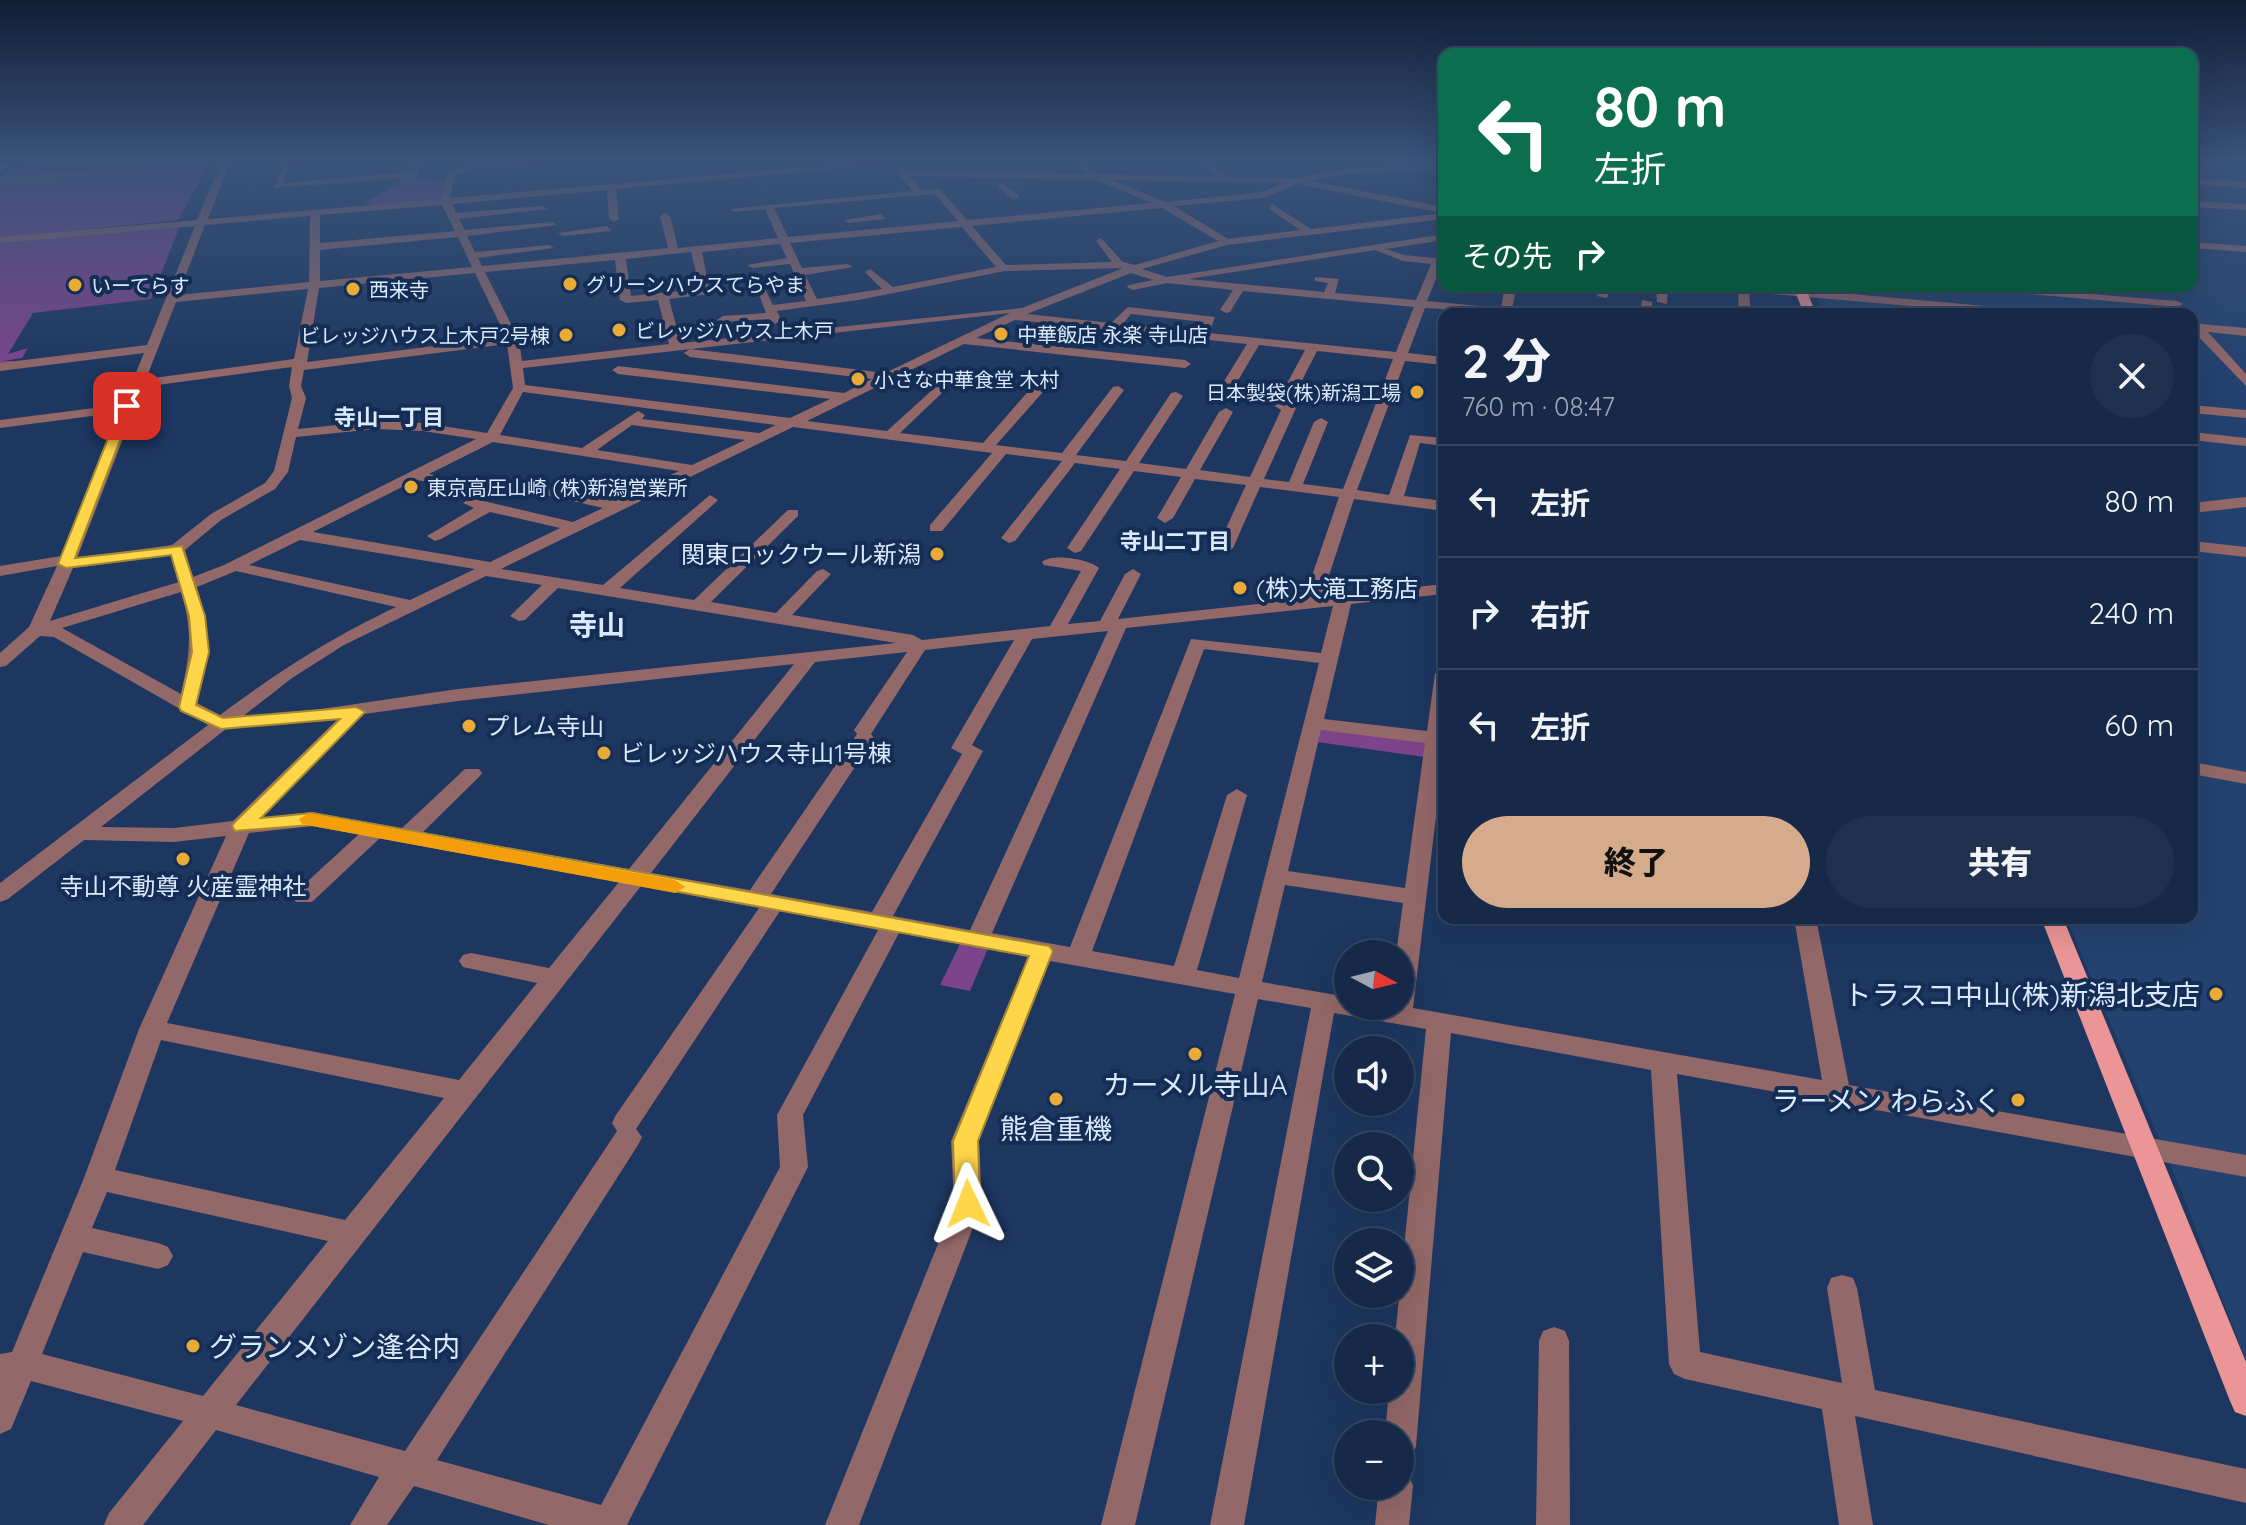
<!DOCTYPE html>
<html lang="ja">
<meta charset="utf-8">
<style>
:root{--surface:#162948;--page:#1f314f;--text:#f1f3f6;--muted:#9ea6b4;--line:#354560;--accent:#d6ab8b}
body{margin:0;font-family:Quicksand,"Noto Sans JP",sans-serif;background:var(--page);color:var(--text);height:100vh;display:flex;flex-direction:column;font-size:30px;white-space:nowrap}
*{box-sizing:border-box;margin:0}
p{font-size:26px;color:var(--muted)}
.icon{flex:none;width:44px;height:44px;fill:none;stroke:currentColor;stroke-width:2;stroke-linecap:round;stroke-linejoin:round}
.map{position:relative;flex:1;overflow:hidden}
.side{position:absolute;left:1438px;top:308px;width:760px;height:616px;display:flex;flex-direction:column;background:var(--surface);border-radius:16px;box-shadow:0 8px 32px #0002,0 0 0 2px var(--line)}
.side>*{flex:none}
.hud{position:absolute;left:1438px;top:48px;width:760px;height:244px;border-radius:16px;box-shadow:0 8px 32px #0002,0 0 0 2px var(--line);background:#0b6e4f;color:#fff;overflow:hidden}
.needle{width:52px;rotate:97deg}
.controls{position:absolute;left:1334px;top:940px;display:grid;gap:16px}
.controls a{display:grid;place-items:center;width:80px;height:80px;border-radius:50%;background:var(--surface);box-shadow:0 8px 32px #0002,0 0 0 2px var(--line);font-size:40px}
.pin{position:absolute;display:grid;place-items:center;width:68px;height:68px;color:#fff;margin:-34px;border-radius:16px;box-shadow:0 4px 12px #0006}
.me{position:absolute;width:88px;margin:-44px;rotate:358deg;stroke-linejoin:round;filter:drop-shadow(0 0 6px #0008)}
.turn{display:flex;align-items:center;gap:28px;height:168px;padding:0 24px;font-size:36px}
.turn .icon{width:104px;height:104px;stroke-width:2.5}
.turn b{display:block;font-size:56px;line-height:68px}
.then{display:flex;align-items:center;height:76px;padding:0 24px;background:#0003;gap:16px;font-size:30px}
.round{display:grid;place-items:center;flex:none;width:84px;height:84px;border-radius:42px;background:var(--page)}
.headline{display:flex;align-items:center;justify-content:space-between;height:136px;padding:0 24px}
h1{font-size:48px;font-weight:800;line-height:60px}
.primary-button{display:flex;gap:16px;margin-top:auto;padding:16px 24px}
.primary-button a{flex:1;height:92px;border-radius:48px;background:var(--accent);color:#111;font-size:32px;font-weight:800;line-height:92px;text-align:center}
.primary-button a+a{background:var(--page);color:var(--text)}
ul{padding:0;list-style:none}
li{display:flex;align-items:center;gap:24px;height:112px;padding:0 24px;border-top:2px solid var(--line)}
li div{flex:1}
li b{display:block;font-size:30px}
li em{font-style:normal}
.map>svg:first-child{display:block}
.built{fill:#244270}
.green{fill:#7c458b}
.lines{fill:none;stroke-linecap:round;stroke-linejoin:round}
.minor{fill:#936868;fill-rule:evenodd}
.major{fill:#ec9596;fill-rule:evenodd}
.highway{fill:#f5b5b5;fill-rule:evenodd}
.route{fill:#ffd54a;stroke:#a68a30;stroke-width:2}
.slow{fill:#f59e0b}
.poi-dot{fill:#e8ab37;stroke:#132d54;stroke-width:3}
.labels{text-anchor:middle;dominant-baseline:central;stroke-width:8;stroke-linejoin:round;paint-order:stroke}
.far-poi-label{font-size:20px;fill:#dbe9fd;stroke:#132d54;text-anchor:start}
.far-neighbourhood-label{font-size:22px;font-weight:bold;fill:#dbe9fd;stroke:#132d54}
.poi-label{font-size:24px;fill:#dbe9fd;stroke:#132d54;text-anchor:start}
.quarter-label{font-size:28px;font-weight:bold;fill:#dbe9fd;stroke:#132d54}
.near-poi-label{font-size:28px;fill:#dbe9fd;stroke:#132d54;text-anchor:end}
</style>
<div class="map">
<svg width="2246" height="1525" viewBox="0 0 2246 1525">
<rect width="100%" height="100%" fill="#1d3760"/>
<path class="built" d="M2192,160H2246V1361L2183,1195L2066,918H2192V314H1822L1813,286H2192Z"/>
<g class="green">
<path d="M30,160H212L178,220L0,238V176Z"/>
<path d="M409,177L447,180L445,200L376,206L365,203Z"/>
<path d="M181,223L151,299L33,313L8,354L28,348L22,358L4,361H20L0,366V241Z"/>
<path d="M1312,729L1426,738L1432,758L1310,741Z"/>
<path d="M961,942L989,946L970,991L940,985Z"/>
</g>
<g class="lines">
<g class="minor">
<path d="M217,160H256L229,164L208,219L441,199L448,172L476,160L504,163L575,160L504,169L481,166L455,176L450,198L893,160H929L616,189L619,219L614,222L609,219L607,190L452,204L456,213L543,206L548,209L459,219L465,230L552,222L557,225L467,236L475,252L549,245L554,248L478,258L482,266L668,248L660,216L665,213L670,216L678,248L778,238L765,209L735,212L730,209L912,191L898,173L902,170L1088,174L1073,160H1082L1099,174L1220,177L1194,160H1204L1231,177L1297,178L1349,168L1444,162V168L1349,174L1311,181L1443,207V213L1298,184L1264,198L1174,206L1228,239L1300,230L1269,209L1272,204L1311,229L1444,213V219L1227,245L1142,269L1167,277L1444,234V240L1386,249L1404,255L1444,259L1427,301L1501,308L1504,290L1510,287L1516,290L1512,309L1531,314L1425,308L1408,353L1444,357V365L1405,361L1357,490L1389,495L1410,435L1444,438V446L1420,443L1404,496L1444,501V511L1354,499L1322,597L1444,584V594L1351,604L1324,719L1427,731L1435,674L1444,668V750L1413,1008L1822,1080L1794,918H1816L1849,1085L2246,1155V1177L1677,1074L1700,1352L1842,1383L1827,1288L1831,1278L1842,1275L1853,1278L1857,1288L1875,1390L2246,1469V1503L1855,1416L1873,1525H1839L1822,1409L1685,1379L1674,1374L1669,1364L1651,1070L1451,1033L1416,1446L1412,1457L1400,1462V1434H1385L1389,1390H1400V1338H1395L1426,1029L1334,1013L1244,1525H1210L1311,1008L1258,999L1135,1525H1101L1235,994L1050,961L979,1141L982,1204L859,1525H825L954,1204L951,1141L1028,957L899,933L803,1115L808,1167L627,1525H549L414,1486L387,1525H350L379,1477L216,1430L143,1525H104L109,1513L183,1421L31,1381L11,1429L0,1434V1354L12,1352L84,1178L139,1029L226,836L174,842L84,840L8,899L0,902V883L208,725L54,637L40,636L6,666L0,667V653L29,627L57,566L0,576V566L61,556L144,353L0,371V363L147,345L195,226L0,243V237L197,220L220,165L0,183V177ZM911,176L1096,180L1152,203L967,220L940,189L921,190ZM1112,180L1283,183L1262,192L1165,202ZM935,194L958,221L788,237L774,208ZM442,205L455,231L320,243V215ZM1162,208L1218,241L1135,265L1123,262L1101,238L1096,241L1112,262L1006,265L972,226ZM310,216L309,282L178,295L205,225ZM962,227L996,267L893,287L870,269L865,272L882,289L817,299L805,275L853,267L848,264L802,268L790,243ZM458,237L472,267L320,281V250ZM780,244L787,258L747,265L752,268L790,264L806,301L773,305L765,289H757L766,313L723,316L717,320L719,322L769,319L775,324L781,320L777,311L858,300L1005,271L1123,268L1022,308L681,343L669,299L710,294L702,252ZM1375,250L1403,261L1431,264L1416,300L1335,293L1339,279L1315,277V281L1328,283L1324,292L1189,279ZM691,252L700,289L631,296L626,259ZM615,260L620,300L626,303L658,300L669,344L522,361L519,340L485,272ZM475,273L506,337L307,362L319,288ZM1131,273L1153,280L1129,285L1127,287L1133,290L1167,283L1233,290L1220,310L1226,313L1230,312L1243,291L1414,307L1396,352L1209,333L1215,317L1128,307L1111,323L1027,314ZM308,289L294,359L146,379L176,302ZM1010,313L885,373L690,349L684,353L690,357L872,379L844,393L618,366L612,370L618,374L830,399L790,418L525,385L523,368ZM1131,314L1204,322L1198,332L1123,324ZM1015,320L1247,344L1213,399L1220,403L1227,399L1259,345L1305,350L1275,406L1281,410L1250,477L1200,470L1233,412L1226,408L1219,412L1186,469L1139,463L1183,396L1176,392L1171,393L1126,461L1076,455L1124,390L1118,386L1113,387L1062,453L996,445L1050,384V378H1040L983,443L900,433L945,390L946,387L940,383L887,431L807,421L964,344L1185,368L1191,364L1185,360L976,338ZM507,344L513,388L487,433L423,423L376,421L298,429L306,398L301,386L304,370ZM1317,351L1393,359L1343,489L1303,484L1328,422L1321,418L1314,422L1289,482L1264,479L1296,408L1290,404ZM292,367L289,386L292,398L274,471L265,483L211,514L172,545L77,558L143,387ZM523,392L776,425L759,433L642,419L645,415L638,411L582,448L500,435ZM632,425L745,440L692,465L597,450ZM793,427L992,453L930,525V531H942L1006,454L1062,461L1001,538L1009,543L1015,541L1075,463L1120,469L1067,548L1075,553L1081,551L1134,471L1181,477L1157,518L1165,523L1173,518L1195,479L1246,485L1217,548L1225,553L1233,548L1260,487L1339,497L1304,599L1118,619L1141,574L1133,569L1125,574L1100,621L1068,624L1099,568C1089,559 1052,553 1042,562L1044,565L1081,571L1050,626L922,640L913,635L792,615L831,574L823,569L817,571L776,613L711,602L798,516V510H788L694,600L620,588L715,503L718,500L710,495L603,585L501,569ZM376,429L423,431L476,439L224,565L193,577L185,550L221,520L275,489L288,472L296,437ZM493,442L679,471L616,501L516,482V488L603,508L573,522L471,498L463,503L474,508L427,536L435,541L441,539L490,512L560,528L490,562L313,532L416,480L468,488V482L429,474ZM300,540L475,569L410,600L249,565ZM171,555L179,582L50,621L73,568ZM236,571L396,607C329,639 279,671 220,715L197,703C208,655 212,635 197,587ZM486,576L542,585L510,616L519,621L525,620L558,588L896,643L458,689L287,714L242,717L292,678L344,645ZM181,592C193,631 190,654 181,694L62,628ZM1333,606L1321,653L1191,639L1070,947L992,933L1126,628ZM1108,631L970,930L893,916L983,751L972,745L1032,639ZM1014,640L951,748L962,754L872,912L771,894L874,738L871,734L925,650ZM1204,649L1319,663L1239,978L1197,970L1247,795L1237,789L1227,795L1174,966L1092,951ZM907,652L854,730L857,734L750,890L651,873L815,662ZM794,664L629,869L423,832L479,777L482,773L479,769H465L402,828L312,812L261,818L364,714L458,701ZM339,718L233,821L174,828L101,827L226,729ZM1321,730L1425,743L1405,888L1288,871ZM312,826L359,834L296,892L293,897L296,902H312L380,838L619,882L549,968L471,953L463,955L459,961L463,967L537,983L459,1080L167,1023L249,833ZM1285,885L1403,903L1396,954H1400V1006H1348V997L1262,982ZM641,886L759,908L616,1115L612,1123L617,1131L405,1451L236,1405ZM780,911L878,930L777,1115L780,1167L601,1505L437,1460L638,1145L642,1137L636,1129ZM161,1040L444,1098L345,1220L115,1170ZM107,1192L328,1241L203,1396L42,1354L83,1252L158,1269L168,1265L173,1256L168,1247L158,1243L92,1228Z"/>
<path d="M285,160H293L283,183L410,172L413,160H433L421,163L417,176L403,184L398,181L402,178L274,188Z"/>
<path d="M2192,178L2246,182V188L2192,184Z"/>
<path d="M1001,182L1018,195V199H1012L998,187Z"/>
<path d="M2192,201L2246,204V210L2192,207Z"/>
<path d="M882,214L885,219L849,223L844,220Z"/>
<path d="M607,226L611,231L563,236L558,233Z"/>
<path d="M2192,242L2246,246V252L2192,248Z"/>
<path d="M1598,286H1610L1607,298L1597,296Z"/>
<path d="M1656,286H1668L1667,304L1657,302Z"/>
<path d="M1718,286H1762L2042,311L2048,314H2003L1749,292L1751,314H1739L1738,291Z"/>
<path d="M1991,286L2177,301L2183,304L2177,307L1995,291Z"/>
<path d="M1642,300L1652,302V314H1640Z"/>
<path d="M2192,317L2201,324L2246,328V336L2208,332L2246,374V386L2192,330Z"/>
<path d="M2192,405L2246,410V418L2192,413Z"/>
<path d="M110,406L117,410L115,413L0,428V420Z"/>
<path d="M2192,432L2246,438V446L2192,440Z"/>
<path d="M2246,497V507L2192,513V503Z"/>
<path d="M2192,541L2246,547V557L2192,551Z"/>
<path d="M2192,762L2246,772V784L2192,774Z"/>
<path d="M1554,1327L1565,1331L1569,1341L1570,1525H1536L1539,1341L1543,1331Z"/>
<path d="M1400,1471L1408,1474L1413,1486L1409,1525H1375L1379,1486H1400Z"/>
</g>
<g class="major">
<path d="M1793,286H1805L1816,314H1804Z"/>
<path d="M2041,918H2063L2246,1362V1416L2235,1412L2230,1401Z"/>
</g>
<path class="highway" d="M5,160H18L0,170V163Z"/>
</g>
<linearGradient id="sky" x2="0" y2="1"><stop stop-color="#101e35"/><stop offset="0.43" stop-color="#3a537a"/><stop offset="1" stop-color="#3a537a" stop-opacity="0"/></linearGradient>
<rect width="2246" height="374" fill="url(#sky)"/>
<path class="route" d="M127,402L133,406L75,558L182,546L205,616L209,652L196,705L223,718L356,707L365,712L261,818L312,813L1049,946L1053,951L978,1141L980,1204L977,1212L968,1215L958,1212L955,1204L953,1141L1029,956L312,825L235,831L232,826L235,822L340,719L221,729L181,711L179,707L192,652L189,616L171,555L66,568L58,564L121,406Z"/>
<path class="slow" d="M309,813L675,880L685,887L675,893L302,824L299,819Z"/>
<g class="poi-dot">
<circle cx="570" cy="284" r="8"/>
<circle cx="75" cy="285" r="8"/>
<circle cx="353" cy="289" r="8"/>
<circle cx="619" cy="330" r="8"/>
<circle cx="1001" cy="334" r="8"/>
<circle cx="566" cy="335" r="8"/>
<circle cx="858" cy="379" r="8"/>
<circle cx="1417" cy="392" r="8"/>
<circle cx="411" cy="487" r="8"/>
<circle cx="937" cy="554" r="8"/>
<circle cx="1240" cy="588" r="8"/>
<circle cx="469" cy="726" r="8"/>
<circle cx="604" cy="753" r="8"/>
<circle cx="183" cy="859" r="8"/>
<circle cx="2216" cy="994" r="8"/>
<circle cx="1195" cy="1054" r="8"/>
<circle cx="1056" cy="1099" r="8"/>
<circle cx="2018" cy="1100" r="8"/>
<circle cx="193" cy="1346" r="8"/>
</g>
<g class="labels">
<g class="far-poi-label">
<text x="586" y="284">グリーンハウスてらやま</text>
<text x="91" y="285">いーてらす</text>
<text x="369" y="289">西来寺</text>
<text x="635" y="330">ビレッジハウス上木戸</text>
<text x="1017" y="334">中華飯店 永楽 寺山店</text>
<text x="550" y="335" text-anchor="end">ビレッジハウス上木戸2号棟</text>
<text x="874" y="379">小さな中華食堂 木村</text>
<text x="1401" y="392" text-anchor="end">日本製袋(株)新潟工場</text>
<text x="427" y="487">東京高圧山崎 (株)新潟営業所</text>
</g>
<g class="far-neighbourhood-label">
<text x="389" y="417">寺山一丁目</text>
<text x="1175" y="541">寺山二丁目</text>
</g>
<g class="poi-label">
<text x="921" y="554" text-anchor="end">関東ロックウール新潟</text>
<text x="1256" y="588">(株)大滝工務店</text>
<text x="485" y="726">プレム寺山</text>
<text x="620" y="753">ビレッジハウス寺山1号棟</text>
<text x="183" y="886" text-anchor="middle">寺山不動尊 火産霊神社</text>
</g>
<g class="quarter-label">
<text x="597" y="624">寺山</text>
</g>
<g class="near-poi-label">
<text x="2200" y="994">トラスコ中山(株)新潟北支店</text>
<text x="1195" y="1084" text-anchor="middle">カーメル寺山A</text>
<text x="2002" y="1100">ラーメン わらふく</text>
<text x="1056" y="1128" text-anchor="middle">熊倉重機</text>
<text x="209" y="1346" text-anchor="start">グランメゾン逢谷内</text>
</g>
</g>
</svg>
<div class="controls">
<a><svg class="needle" viewBox="-14 -14 28 28"><path d="M0-13l5 13h-10z" fill="#e53935"/><path d="M0 13l5-13h-10z" fill="#9ea6b4"/></svg></a>
<a><svg class="icon" aria-label="sound" viewBox="0 0 24 24"><path d="M4 9h4l5-4v14l-5-4H4zM17 9q2 3 0 6"/></svg></a>
<a><svg class="icon" aria-label="search" viewBox="0 0 24 24"><circle cx="10" cy="10" r="6"/><path d="M15 15l6 6"/></svg></a>
<a><svg class="icon" aria-label="layers" viewBox="0 0 24 24"><path d="M12 4l9 5-9 5-9-5zM3 14l9 5 9-5"/></svg></a>
<a>+</a>
<a>−</a>
</div>
<div class="pin" style="left:127px;top:406px;background:#d93025"><svg class="icon" aria-label="arrive" viewBox="0 0 24 24"><path d="M6 21V4h12l-3 4 3 4H6"/></svg></div>
<svg class="me" style="left:968px;top:1204px" viewBox="-20 -20 40 40"><path d="M0-17L14 15 0 8-14 15z" fill="#ffd54a" stroke="#fff" stroke-width="4"/></svg>
<div class="hud">
<div class="turn"><svg class="icon" aria-label="left" viewBox="0 0 24 24"><path d="M17 20v-9H6M10 6l-5 5 5 5"/></svg><div><b>80 m</b>左折</div></div>
<div class="then">その先<svg class="icon" aria-label="right" viewBox="0 0 24 24"><path d="M7 20v-9h11M14 6l5 5-5 5"/></svg></div>
</div>
<section class="side">
<div class="headline"><div><h1>2 分</h1><p>760 m · 08:47</p></div><a class="round"><svg class="icon" aria-label="close" viewBox="0 0 24 24"><path d="M6 6l12 12M18 6L6 18"/></svg></a></div>
<ul>
<li><svg class="icon" aria-label="left" viewBox="0 0 24 24"><path d="M17 20v-9H6M10 6l-5 5 5 5"/></svg><div><b>左折</b></div><em>80 m</em></li>
<li><svg class="icon" aria-label="right" viewBox="0 0 24 24"><path d="M7 20v-9h11M14 6l5 5-5 5"/></svg><div><b>右折</b></div><em>240 m</em></li>
<li><svg class="icon" aria-label="left" viewBox="0 0 24 24"><path d="M17 20v-9H6M10 6l-5 5 5 5"/></svg><div><b>左折</b></div><em>60 m</em></li>
</ul>
<div class="primary-button"><a>終了</a><a>共有</a></div>
</section>
</div>
